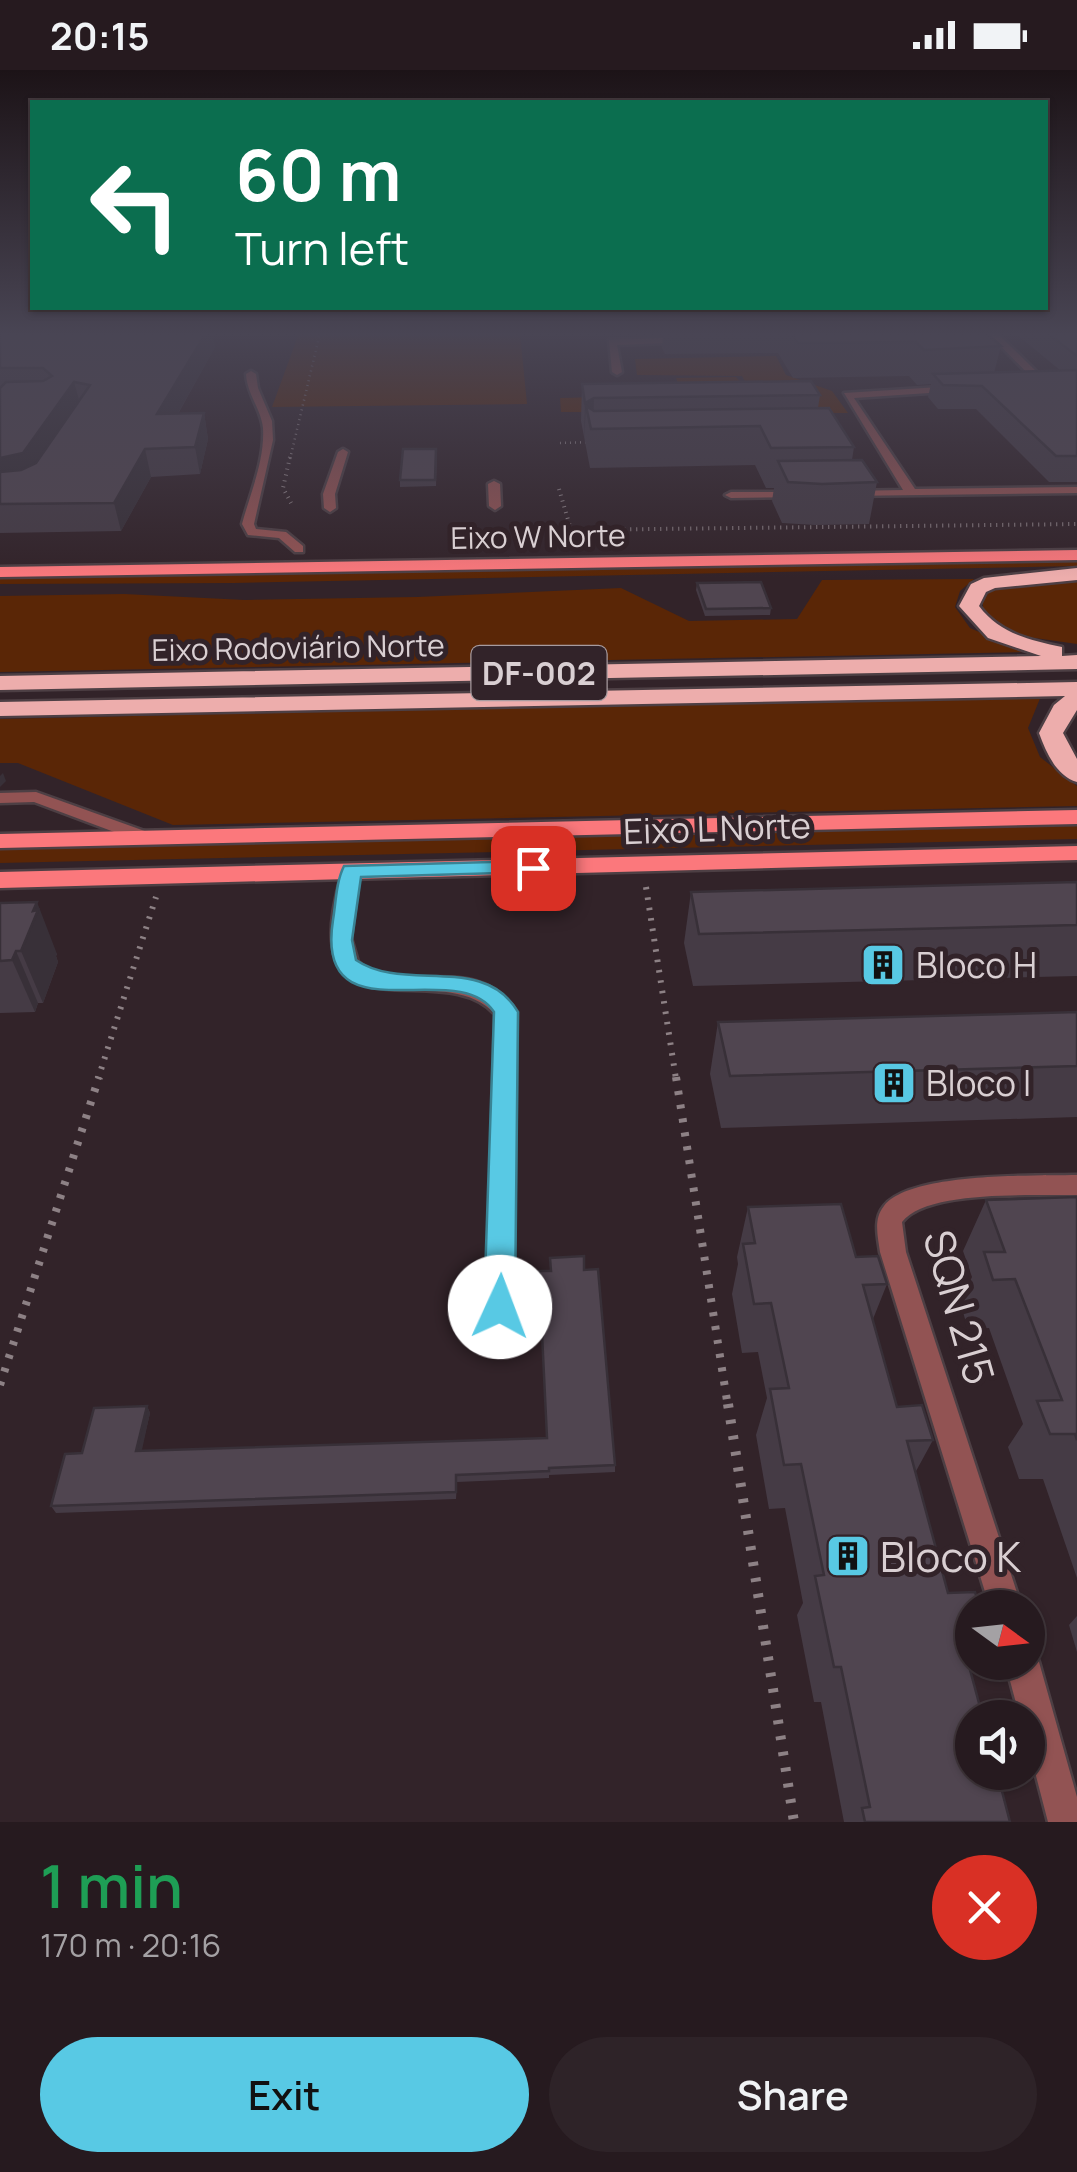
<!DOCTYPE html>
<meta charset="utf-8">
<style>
:root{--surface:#261a1f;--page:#2e2328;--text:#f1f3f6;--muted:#a4a1a4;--line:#42383d;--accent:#58c9e4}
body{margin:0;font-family:Manrope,sans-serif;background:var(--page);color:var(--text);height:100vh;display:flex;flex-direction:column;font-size:38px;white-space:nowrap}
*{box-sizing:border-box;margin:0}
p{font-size:32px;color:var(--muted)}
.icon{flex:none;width:55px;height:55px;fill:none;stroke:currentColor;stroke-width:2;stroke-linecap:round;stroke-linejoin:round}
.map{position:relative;height:1752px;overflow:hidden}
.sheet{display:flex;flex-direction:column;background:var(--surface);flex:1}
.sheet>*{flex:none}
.top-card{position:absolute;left:30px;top:30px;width:1018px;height:210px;border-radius:0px;box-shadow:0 2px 8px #0004,0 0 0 2px var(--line);background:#0b6e4f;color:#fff;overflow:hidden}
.needle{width:65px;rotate:105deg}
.fabs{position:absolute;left:955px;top:1520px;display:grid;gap:20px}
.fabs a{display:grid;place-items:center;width:90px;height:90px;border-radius:50%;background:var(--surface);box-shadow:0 2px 8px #0004,0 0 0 2px var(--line);font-size:50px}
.pin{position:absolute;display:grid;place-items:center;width:85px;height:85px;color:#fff;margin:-42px;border-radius:20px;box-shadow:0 5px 15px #0006}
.me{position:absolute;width:110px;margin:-55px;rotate:2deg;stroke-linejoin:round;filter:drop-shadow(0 0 8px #0008)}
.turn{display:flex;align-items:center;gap:35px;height:210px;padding:0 40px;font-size:45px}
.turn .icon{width:130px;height:130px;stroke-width:2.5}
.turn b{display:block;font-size:70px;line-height:85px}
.round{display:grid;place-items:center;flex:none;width:105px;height:105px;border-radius:52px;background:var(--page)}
.overview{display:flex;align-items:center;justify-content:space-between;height:170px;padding:0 40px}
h1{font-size:60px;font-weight:600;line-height:75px;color:#1e9e55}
.action{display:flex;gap:20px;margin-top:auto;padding:20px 40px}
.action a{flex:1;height:115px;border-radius:60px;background:var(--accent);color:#111;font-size:40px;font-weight:600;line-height:115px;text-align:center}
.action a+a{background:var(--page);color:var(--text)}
.status{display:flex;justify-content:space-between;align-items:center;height:70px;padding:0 50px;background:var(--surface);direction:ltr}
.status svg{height:28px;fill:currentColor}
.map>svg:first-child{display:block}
.green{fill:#5a2606}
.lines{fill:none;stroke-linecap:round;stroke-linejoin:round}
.lane-casing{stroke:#4d3f44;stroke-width:5}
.street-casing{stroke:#4d3f44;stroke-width:5}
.primary-casing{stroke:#4d3f44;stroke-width:5}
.highway-casing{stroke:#4d3f44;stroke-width:5}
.path-far4{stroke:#8d8185;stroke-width:2.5;stroke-dasharray:1 4;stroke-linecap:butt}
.path-far3{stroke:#8d8185;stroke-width:4;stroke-dasharray:1 5;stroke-linecap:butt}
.path-far2{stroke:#8d8185;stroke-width:6;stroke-dasharray:2.5 8;stroke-linecap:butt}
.path-far1{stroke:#8d8185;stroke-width:8;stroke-dasharray:4 10;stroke-linecap:butt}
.path{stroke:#8d8185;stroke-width:10;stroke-dasharray:4 12;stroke-linecap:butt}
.lane{fill:#925353;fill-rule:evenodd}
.street{fill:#925353;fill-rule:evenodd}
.primary{fill:#fb787c;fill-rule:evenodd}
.highway{fill:#edadac;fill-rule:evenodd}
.wall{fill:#453b45}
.shaded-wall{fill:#383038}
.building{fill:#504550;stroke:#383038;stroke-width:2.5}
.route{fill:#58c9e4;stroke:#398394;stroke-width:2.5}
.labels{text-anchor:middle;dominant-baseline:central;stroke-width:10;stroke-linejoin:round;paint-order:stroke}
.far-street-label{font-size:30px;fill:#d9cfd2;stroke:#322329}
.shield{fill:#322329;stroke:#a79b9f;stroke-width:2.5}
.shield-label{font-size:32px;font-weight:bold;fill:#d9cfd2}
.street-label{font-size:35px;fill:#d9cfd2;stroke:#322329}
.poi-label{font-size:35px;fill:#d9cfd2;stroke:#322329;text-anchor:start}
.near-street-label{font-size:42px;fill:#d9cfd2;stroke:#322329}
.near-poi-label{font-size:42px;fill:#d9cfd2;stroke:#322329;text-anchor:start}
</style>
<div class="status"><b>20:15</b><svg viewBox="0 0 49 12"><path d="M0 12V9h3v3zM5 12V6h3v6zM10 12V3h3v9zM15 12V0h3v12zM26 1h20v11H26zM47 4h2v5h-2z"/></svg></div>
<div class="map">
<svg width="1077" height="1752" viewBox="0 0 1077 1752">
<rect width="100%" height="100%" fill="#322329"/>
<g class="green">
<path d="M299,263H520L527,334L272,337Z"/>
<path d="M776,286L786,305L832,321L848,343L561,342L560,328L682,325L676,308L736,307L752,325L742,306L637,305L635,289Z"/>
<path d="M1077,488V496L233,513L0,514V507Z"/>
<path d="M974,509L960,521L955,537L970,558L1025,582L0,602V526L124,524L245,530L417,527L621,518L689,551L797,549L822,510Z"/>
<path d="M1077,510V574L1021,566L983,545V532L990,520L1012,513Z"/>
<path d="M1041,626L1028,658L1040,687L1077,716V736L173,755L18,693H0V649Z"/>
<path d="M1077,755V769L0,793V779Z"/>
</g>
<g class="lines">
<defs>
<g id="lane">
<path d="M251,301L256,304L258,318L272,351L273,370L254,454L256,459L286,462L303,476V482H295L279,468L248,465L242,454C250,424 265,390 263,358C261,339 247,324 246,304Z"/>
<path d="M343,379L348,382L335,424L336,438L330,442L324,438L323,424L338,382Z"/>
<path d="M494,411L500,414L501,436L495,440L489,436L488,414Z"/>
<path d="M36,722L153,764L156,768L153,772H141L34,732L0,733V723Z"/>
</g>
<g id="street">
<path d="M988,263H997L1043,308V317L1027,319V315L1035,311Z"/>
<path d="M687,267L690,272L617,275L622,302L617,305L612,302L609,270Z"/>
<path d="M956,316L959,321L854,328L915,419L1077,417V423L844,426V422L848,421L903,420L844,323Z"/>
<path d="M799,422L803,423V427L731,428L725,425L731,422Z"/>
<path d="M351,795L360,801L351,868L358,892C402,929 476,879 517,942L513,1237L509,1246L500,1249L491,1246L487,1237L495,944C450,893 338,954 332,871C330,848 337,824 342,801Z"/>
<path d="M1077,1105V1125C1036,1126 927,1119 902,1152L906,1182L1022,1538H990L880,1182C878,1167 873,1149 884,1136C910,1102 1035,1106 1077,1105Z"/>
<path d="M1028,1578L1034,1580L1039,1592L1077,1727V1752H1048L1028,1675V1648H1020L1005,1592H1028Z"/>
</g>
<g id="primary">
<path d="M1077,480V490L0,507V497Z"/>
<path d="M1077,740V754L0,778V764Z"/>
<path d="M1077,776V790L0,818V802Z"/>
</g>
<g id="highway">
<path d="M1077,498V510L995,518L986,522L979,536C1000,564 1030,570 1062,577V586L1077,585V599L0,620V606L1041,586L988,568L959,536L971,514L984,508Z"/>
<path d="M1077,612V640L1063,663L1077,689V712C1056,706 1046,682 1039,663L1054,635L1065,626L0,646V632Z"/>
</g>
</defs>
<use href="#lane" class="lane-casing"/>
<use href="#street" class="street-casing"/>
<use href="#primary" class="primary-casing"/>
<use href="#highway" class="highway-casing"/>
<g class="path-far4">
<path d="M560,373L593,372"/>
<path d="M290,389L320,263"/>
</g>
<g class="path-far3">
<path d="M290,387L283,418L291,433"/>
<path d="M559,419L571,460L1077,454"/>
</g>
<g class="path-far2">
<path d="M646,817L676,1009"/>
<path d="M98,1009L156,827"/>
</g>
<g class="path-far1">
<path d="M676,1007L728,1337"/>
<path d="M0,1315L99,1007"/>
</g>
<path class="path" d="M728,1334L794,1752"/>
<use href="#lane" class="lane"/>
<use href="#street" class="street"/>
<use href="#primary" class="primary"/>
<use href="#highway" class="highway"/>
</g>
<g class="wall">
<path d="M0,263L215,277L178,344L204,343L208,369L200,404L151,407L121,461L0,463Z"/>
<path d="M655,263H986L1001,276L994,303L1061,301L1015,263H1077V412H1049L976,339H938L928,327L931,314L917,315L909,306L793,308L778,283L665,284L662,278L663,265H656Z"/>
<path d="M582,314L820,325L818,338L854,377L852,390L877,412L869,454L815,455L782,453L772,431L774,418H766L755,395L590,398L581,351Z"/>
<path d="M437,385L436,416L400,417V410Z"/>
<path d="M697,513L771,538L770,545L705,546L696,520Z"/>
<path d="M1077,812V906L693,916L684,873L691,822Z"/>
<path d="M0,833L57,884L56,886L58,892L43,933H38L35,942L0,943Z"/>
<path d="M1077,942V1047L721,1058L710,1004L718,952Z"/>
<path d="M1077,1127V1508L1043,1409H1019L1008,1377L1023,1354L989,1258L968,1259L960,1232L972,1207L963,1181L986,1130Z"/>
<path d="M748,1137L856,1187L887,1214L873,1249L897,1337L933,1370L915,1403L948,1523L972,1538V1583L967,1590L1010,1752H844L821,1632H814L797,1545L803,1533L785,1438L769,1439L756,1365L767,1328L758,1282L742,1283L732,1224L738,1194L737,1187Z"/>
<path d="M584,1200L615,1395V1402L549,1405V1408L457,1412L456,1429L56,1443L51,1436L82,1383L147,1336L150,1343L141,1381L547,1368Z"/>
<path d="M1077,1546V1582L1069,1555Z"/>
</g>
<g class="shaded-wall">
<path d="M206,263H213L215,277L163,370L157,344Z"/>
<path d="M74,312L81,337L31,410L0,418V388Z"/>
<path d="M594,328L593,359L586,336L584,371L585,333Z"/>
<path d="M204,343L208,369L200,404L195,377Z"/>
<path d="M145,379L151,407L121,461L114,433Z"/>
<path d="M3,703L6,711L0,717V706Z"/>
<path d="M37,832L57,884L56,886L58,892L43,933L21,881Z"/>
<path d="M16,881L38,933L35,942L12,890Z"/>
<path d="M147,1336L150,1343L140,1389L136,1381Z"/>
</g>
<g class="building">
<path d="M0,263H206L157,344L204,343L195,377L145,379L114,433L0,434V402L21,400L36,393L90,315L74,312L23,383L0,388V318L6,312L43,311L52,306L43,298H0Z"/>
<path d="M791,263H986L1001,276L924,280L916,272L798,273Z"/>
<path d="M1047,263H1077V286Z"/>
<path d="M1077,300V386H1056L982,316L943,315L933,304Z"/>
<path d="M811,311L820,325L594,328L585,333L582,314Z"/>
<path d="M586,336L594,341L829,338L854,377L771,378L760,356L591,359Z"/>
<path d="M403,379H436L435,410H400Z"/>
<path d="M862,390L877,412L822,414L788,412L778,391Z"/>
<path d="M761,512L771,538L706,539L697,513Z"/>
<path d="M1077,812V855L699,864L691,822Z"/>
<path d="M37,832L33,841L38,840L21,881H16L12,890L0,891V833Z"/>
<path d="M1077,942V996L730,1006L718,952Z"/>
<path d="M1077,1127V1370L1075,1364H1050L1037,1331L1062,1330L1015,1209L993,1210L984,1182H1005L986,1130Z"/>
<path d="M841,1134L856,1187L878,1186L887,1214L863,1215L897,1337L922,1335L933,1370L907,1371L948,1523L975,1522L980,1538H972V1565L961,1566L983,1648H972V1702H997L1010,1752H865L862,1738L870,1737L841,1597H834L815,1506L824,1505L801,1394L784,1395L770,1319L789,1318L771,1233L754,1234L743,1174L755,1173L748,1137Z"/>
<path d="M584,1186V1200L598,1199L615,1395L549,1398V1401L456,1405V1422L51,1436L65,1384L82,1383L94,1338L147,1336L136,1381L547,1368L539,1201H551L550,1188Z"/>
</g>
<linearGradient id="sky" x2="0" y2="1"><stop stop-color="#1c1317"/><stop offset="0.52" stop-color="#494554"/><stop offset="1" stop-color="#494554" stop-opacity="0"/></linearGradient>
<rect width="1077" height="508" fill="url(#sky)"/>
<path class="route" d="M533,791L544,798L541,802L361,807L352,870L356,890C404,923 484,883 518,942L515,1237L510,1247L500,1251L489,1247L484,1237L494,942C457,885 314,971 333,850C336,832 336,812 344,796Z"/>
<defs>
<symbol id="building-square" viewBox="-11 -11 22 22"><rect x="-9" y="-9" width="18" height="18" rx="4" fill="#58c9e4" stroke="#322329"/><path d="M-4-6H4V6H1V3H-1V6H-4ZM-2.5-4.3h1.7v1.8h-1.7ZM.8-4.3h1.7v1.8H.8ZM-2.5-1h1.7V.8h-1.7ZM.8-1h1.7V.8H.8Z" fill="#111"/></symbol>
</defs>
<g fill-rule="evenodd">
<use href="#building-square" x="858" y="870" width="50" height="50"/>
<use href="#building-square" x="869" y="988" width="50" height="50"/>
<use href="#building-square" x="823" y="1461" width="50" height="50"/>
</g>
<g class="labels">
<g class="far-street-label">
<text transform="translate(538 466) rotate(-1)">Eixo W Norte</text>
<text transform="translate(298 577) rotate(-1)">Eixo Rodoviário Norte</text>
</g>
<rect class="shield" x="471.5" y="576" width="135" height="54" rx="8"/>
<g class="shield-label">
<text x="539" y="603">DF-002</text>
</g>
<g class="street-label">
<text transform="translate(717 758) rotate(-2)">Eixo L Norte</text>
</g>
<g class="poi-label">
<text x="916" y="895">Bloco H</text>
<text x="926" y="1013">Bloco I</text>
</g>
<g class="near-street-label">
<text transform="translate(960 1237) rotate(74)">SQN 215</text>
</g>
<g class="near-poi-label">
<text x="880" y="1486">Bloco K</text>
</g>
</g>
</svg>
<div class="fabs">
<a><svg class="needle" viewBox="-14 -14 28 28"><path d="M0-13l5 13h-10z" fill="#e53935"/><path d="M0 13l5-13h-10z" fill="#a4a1a4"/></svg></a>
<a><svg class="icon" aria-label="sound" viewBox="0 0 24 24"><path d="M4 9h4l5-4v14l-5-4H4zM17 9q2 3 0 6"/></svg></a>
</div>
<div class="pin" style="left:533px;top:798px;background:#d93025"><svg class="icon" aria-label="arrive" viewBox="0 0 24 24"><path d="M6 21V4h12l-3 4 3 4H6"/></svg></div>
<svg class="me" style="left:500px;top:1237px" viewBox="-20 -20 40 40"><circle r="19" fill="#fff"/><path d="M0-13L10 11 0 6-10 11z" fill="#58c9e4"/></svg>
<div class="top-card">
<div class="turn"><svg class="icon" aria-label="left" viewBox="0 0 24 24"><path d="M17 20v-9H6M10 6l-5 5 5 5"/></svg><div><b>60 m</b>Turn left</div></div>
</div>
</div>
<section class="sheet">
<div class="overview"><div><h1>1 min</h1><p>170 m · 20:16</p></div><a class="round" style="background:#d93025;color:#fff"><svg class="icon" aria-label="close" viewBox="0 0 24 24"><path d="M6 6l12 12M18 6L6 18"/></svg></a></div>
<div class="action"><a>Exit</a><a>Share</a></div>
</section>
